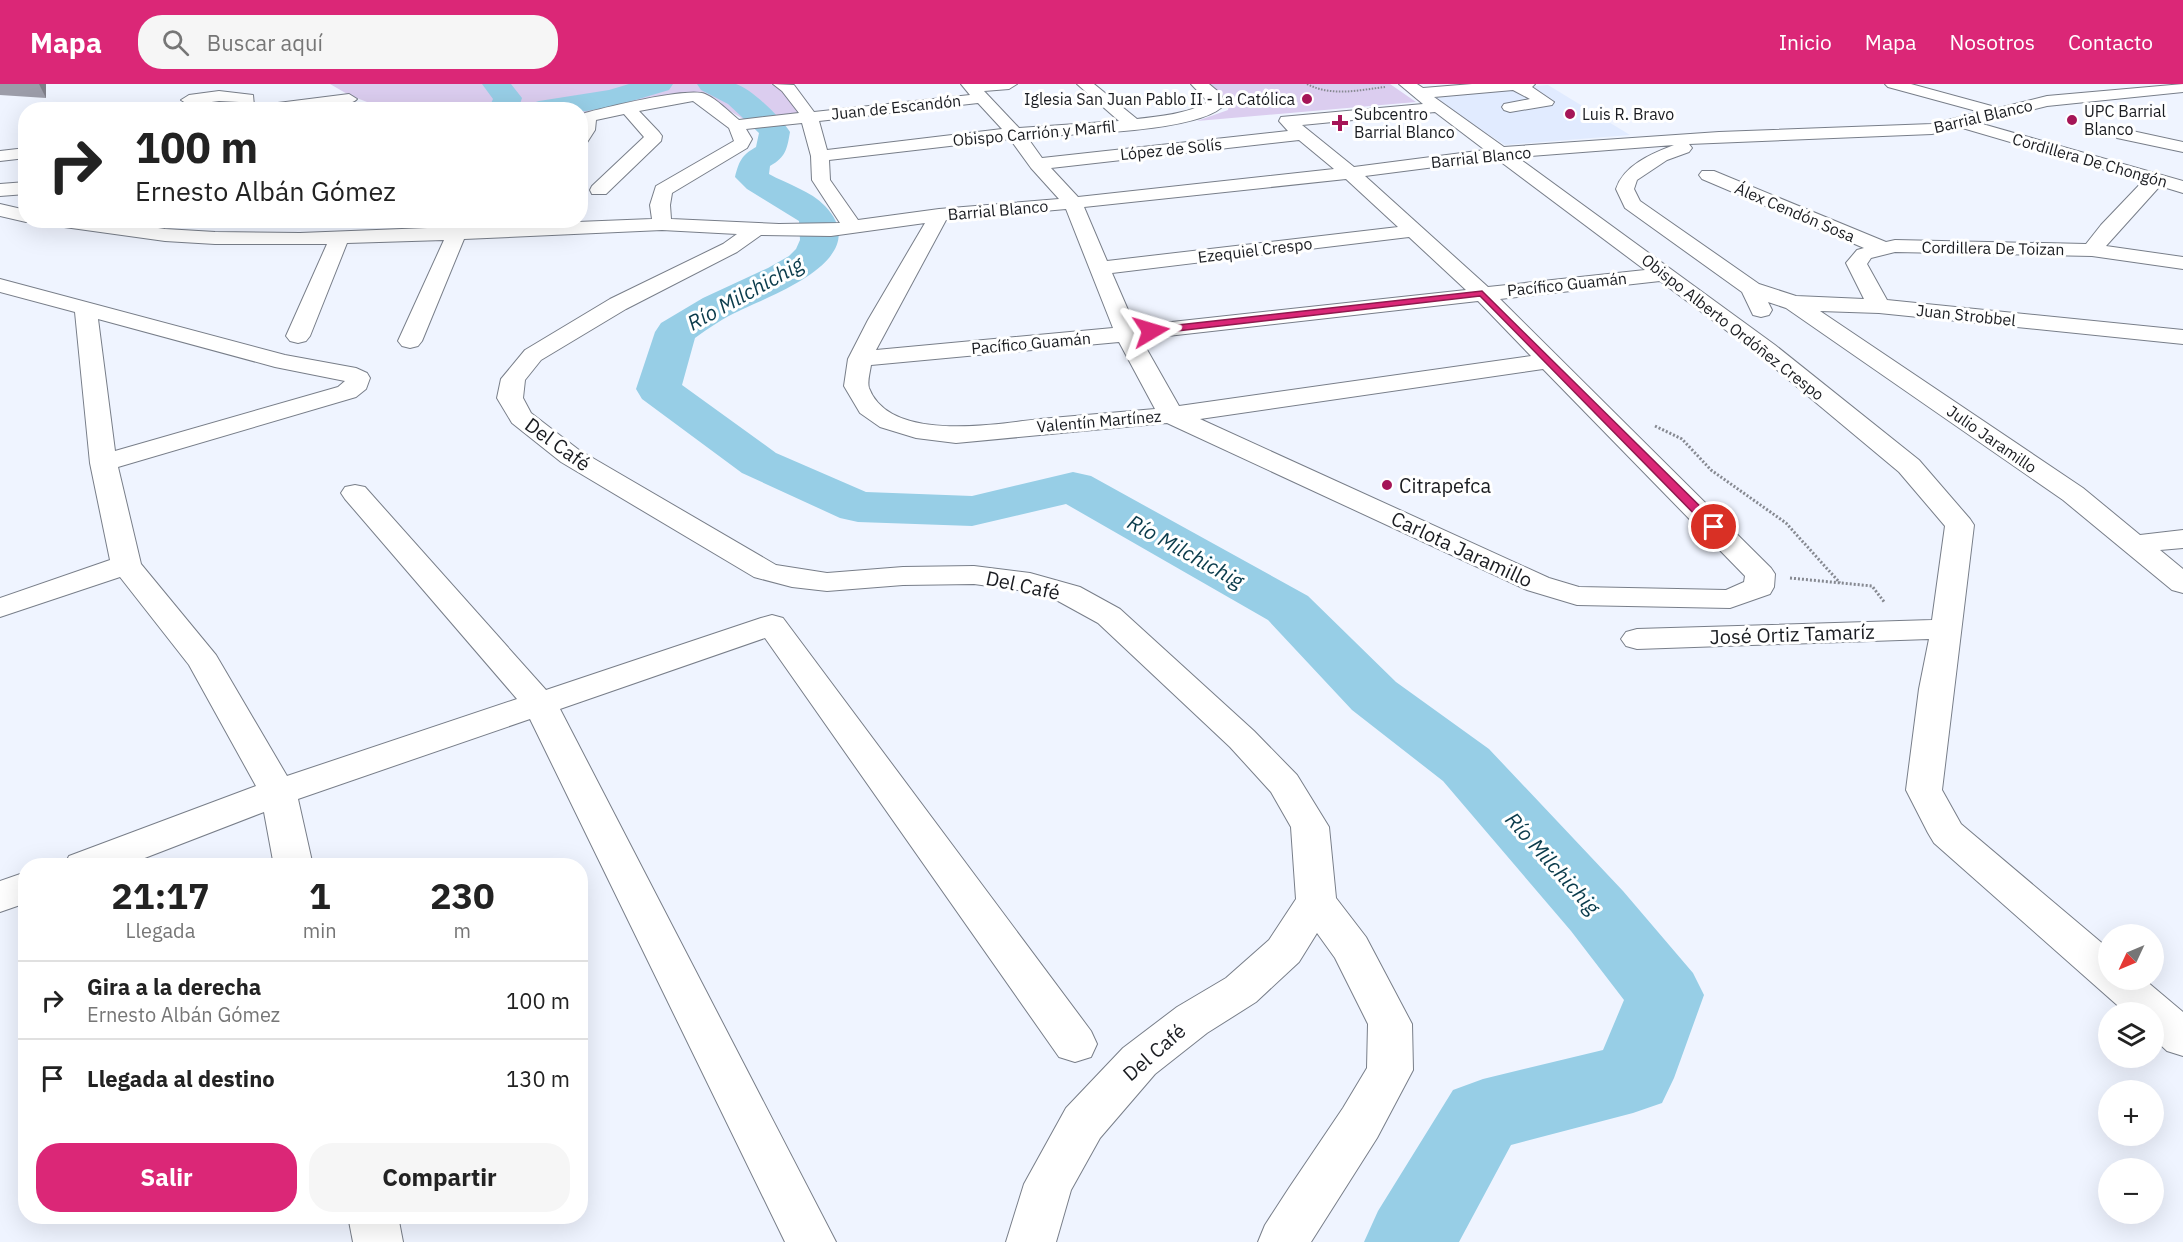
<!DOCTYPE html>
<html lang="es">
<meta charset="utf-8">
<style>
:root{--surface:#fff;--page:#f6f6f6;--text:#222;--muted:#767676;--line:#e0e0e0;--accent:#db2777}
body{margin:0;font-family:"IBM Plex Sans",sans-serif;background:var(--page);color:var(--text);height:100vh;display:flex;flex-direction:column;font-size:22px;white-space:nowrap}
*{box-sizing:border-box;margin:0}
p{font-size:20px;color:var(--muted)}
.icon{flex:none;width:33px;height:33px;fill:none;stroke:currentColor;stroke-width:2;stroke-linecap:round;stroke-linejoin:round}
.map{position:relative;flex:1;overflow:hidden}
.sheet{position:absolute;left:18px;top:774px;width:570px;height:366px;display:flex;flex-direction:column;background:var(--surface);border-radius:24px;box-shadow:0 6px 24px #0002}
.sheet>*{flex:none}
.hud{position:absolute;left:18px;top:18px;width:570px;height:126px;border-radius:24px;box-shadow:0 6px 24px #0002;background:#fff;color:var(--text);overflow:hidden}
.needle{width:39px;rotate:226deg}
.buttons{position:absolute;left:2098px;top:840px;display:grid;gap:12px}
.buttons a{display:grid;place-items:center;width:66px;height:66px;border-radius:50%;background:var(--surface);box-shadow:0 6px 24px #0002;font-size:30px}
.pin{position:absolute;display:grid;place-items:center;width:51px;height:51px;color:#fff;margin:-26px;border:3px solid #fff;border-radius:50%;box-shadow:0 2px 6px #0007}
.me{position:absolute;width:66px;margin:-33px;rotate:83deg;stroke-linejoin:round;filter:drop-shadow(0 0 4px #0008)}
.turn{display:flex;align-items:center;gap:21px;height:126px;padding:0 18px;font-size:27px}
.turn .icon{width:78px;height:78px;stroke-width:2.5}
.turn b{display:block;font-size:42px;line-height:51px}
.eta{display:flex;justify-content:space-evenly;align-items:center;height:102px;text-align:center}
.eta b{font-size:36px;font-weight:800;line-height:42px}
.cta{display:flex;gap:12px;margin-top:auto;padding:12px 18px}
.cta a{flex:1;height:69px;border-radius:24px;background:var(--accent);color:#fff;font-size:24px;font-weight:800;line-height:69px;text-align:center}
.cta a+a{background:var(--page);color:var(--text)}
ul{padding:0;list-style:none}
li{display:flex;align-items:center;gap:18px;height:78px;padding:0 18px;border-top:2px solid var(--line)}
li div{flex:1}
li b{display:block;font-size:22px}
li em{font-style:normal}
header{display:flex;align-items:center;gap:36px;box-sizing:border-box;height:84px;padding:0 30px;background:var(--accent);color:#fff}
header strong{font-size:28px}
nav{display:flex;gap:33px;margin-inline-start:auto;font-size:21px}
.search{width:420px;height:54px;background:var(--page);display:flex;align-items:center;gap:15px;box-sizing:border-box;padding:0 21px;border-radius:24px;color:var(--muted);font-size:22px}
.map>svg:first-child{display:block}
.built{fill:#e1ebff}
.green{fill:#dbcdef}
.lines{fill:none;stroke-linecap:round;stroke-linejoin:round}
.river{fill:#97cee6;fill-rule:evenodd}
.minor-casing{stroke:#787e89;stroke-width:2}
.path-far1{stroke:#868991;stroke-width:2;stroke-dasharray:1.5 1.5;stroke-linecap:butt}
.path{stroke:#868991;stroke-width:3;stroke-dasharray:2 2;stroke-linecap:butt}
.minor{fill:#fff;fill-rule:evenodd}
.wall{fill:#9c9da9}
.shaded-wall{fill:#7f7f89}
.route{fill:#db2777;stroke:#8e194d;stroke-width:1.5}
.poi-dot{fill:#a51557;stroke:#fff;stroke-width:2}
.labels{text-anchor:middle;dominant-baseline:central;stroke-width:6;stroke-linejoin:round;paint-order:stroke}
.far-poi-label{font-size:16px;fill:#1a1c21;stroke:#fff;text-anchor:start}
.far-street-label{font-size:16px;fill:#1a1c21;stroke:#fff}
.street-label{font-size:20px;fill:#1a1c21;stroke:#fff}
.poi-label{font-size:20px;fill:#1a1c21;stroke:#fff;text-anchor:start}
.water-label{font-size:21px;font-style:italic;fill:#0a3b4b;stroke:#fff}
</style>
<header>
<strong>Mapa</strong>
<div class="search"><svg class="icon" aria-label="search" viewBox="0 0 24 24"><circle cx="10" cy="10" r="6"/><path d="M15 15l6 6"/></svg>Buscar aquí</div>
<nav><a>Inicio</a><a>Mapa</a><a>Nosotros</a><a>Contacto</a></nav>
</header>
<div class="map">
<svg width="2183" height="1158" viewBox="0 0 2183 1158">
<rect width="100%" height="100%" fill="#eff4ff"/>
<path class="built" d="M1548,1L1630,51L1505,61L1430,13L1437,10Z"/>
<g class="green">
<path d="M330,0H771L784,5L802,32L748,38L700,9L680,10L588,32L581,42L580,26L385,25L349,11Z"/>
<path d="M1209,0H1390L1416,18L1197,37L1228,26L1230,17Z"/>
</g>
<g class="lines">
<g class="river">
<path d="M482,0H511L522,14L518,26H488L493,15Z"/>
<path d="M629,0H673L669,6L612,23L580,28V26H525L529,20L539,17L609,6Z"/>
<path d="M697,0C709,0 725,0 736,0C752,5 781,34 790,48C787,65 786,73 770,82L769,90C787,100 811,107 825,122C876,175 771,211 739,227C723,234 709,244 695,254L682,301L776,369L866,408L972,412L1073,388L1091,392L1308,512L1396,598L1489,665L1623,807L1693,889L1704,911L1674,994L1662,1019L1633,1029L1511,1061L1459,1158H1364L1378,1127L1453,1006L1483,995L1603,966L1624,916L1571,847L1443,697L1352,626L1268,536L1066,420L972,442L858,438L840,434L742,389L642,315L636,305L655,248L661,239L703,214L768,184L789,172L796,165L800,156L799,137L747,105L735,93C739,77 742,71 756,63L759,49L728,20L701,6Z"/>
</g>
<defs>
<g id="minor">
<path d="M773,0L794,1L814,28L970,11L961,0H1017L1009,5L984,7L1019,44L1119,37L1077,0H1094L1137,35C1161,32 1187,30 1208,18L1191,0H1209L1221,10L1225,20C1203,49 1065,50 1027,53L1042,74L1288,47L1279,37L1281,33L1423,20L1399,0H1417L1423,4L1472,0H1535L1532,3L1554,18L1552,21L1510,28L1504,26L1502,23L1504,20L1530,15L1513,6L1434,13L1504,63L1719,48L1932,40L1980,28L1888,3L1885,0H1911L1999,24L2047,12L2183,0V8L2047,22L1979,39L2183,97V109L2160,102L2106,162L2183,173V185L2092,172L1895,168L1871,174L1867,180L1887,216L2183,246V260L1879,229L1820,227L2083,404L2140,451L2183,446V464L2160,466L2183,485V509L2172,506L2063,416L1786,224L1768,218L1772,226L1769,231L1761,233L1753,231L1742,208L1625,124L1616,105C1624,81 1651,70 1674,61L1517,73L1775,261L1919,376L1970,435L1974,441L1942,706L1961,740L2109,865V896H2145L2183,928V972L2167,967L2154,955V928H2125L1934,759L1928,749L1906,706L1919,605L1929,555L1637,565L1626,562L1621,555L1626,548L1637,545L1932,536L1945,442L1899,388L1759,271L1660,197L1500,215L1771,484L1775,490L1774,503L1770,510L1730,524L1577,521L1527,506L1167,339L956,359L916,354L880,343L860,329L844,302L848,275L868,236L925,139L831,152L761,151L737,168L626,225L541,276L525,296L523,314L531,329L579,366L776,481L827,489L903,483L974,482L1030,489L1080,503L1120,525L1254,647L1297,691L1329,743L1336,814L1366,853L1412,940L1413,986L1377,1054L1311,1158H1258L1265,1141L1289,1104L1343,1024L1367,984L1368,940L1335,874L1317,849L1299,878L1256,918L1207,949L1155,990L1100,1054L1071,1106L1056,1158H1006L1024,1100L1066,1024L1123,964L1177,923L1226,894L1269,856L1296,815L1291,743L1271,708L1230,663L1098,539L1058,517L1026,507L974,500L903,501L827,507L792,503L754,493L561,378L512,339L497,314L501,295L525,266L610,215L723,160L737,150L662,146L464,155L422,257L418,262L410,264L402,262L398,257L444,156L347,159L310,252L306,257L298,259L290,257L286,252L327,160H215L165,157L57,142L50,140L48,136H103L165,145L215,148L300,149L652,135L650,121L656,102L734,57L729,44L693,17L639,27L659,48L662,52L661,57L606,110H592L590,106L592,102L644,53L624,30L596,36L595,46L586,60L580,61L582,31L585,29C607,23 688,3 705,10C717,15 729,28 739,36L799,29L782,7ZM978,19L1002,45L827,66L819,37ZM1435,28L1485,66L1354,83L1302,41ZM802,39L811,72L812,96L840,139L779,140L671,135L670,121L672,109L747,64L752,55L746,45ZM1959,43L2143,97L2101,141L2086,160L1895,156L1886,158L1714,87H1702L1699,91L1702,95L1864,164L1857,166L1846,179L1864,215L1796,212L1759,200L1640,117L1634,105L1637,96L1667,76L1689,68L1692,64L1689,60L1932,50ZM1010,55L1031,84L1059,115L939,125L858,136L830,96L829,76ZM1299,56L1334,85L1078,113L1051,84ZM1497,75L1645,186L1488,203L1365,92ZM1346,95L1398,143L1107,177L1084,123ZM1066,125L1113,244L876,266L946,136ZM1409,153L1466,206L1135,242L1112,189ZM1478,217L1531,272L1179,322L1141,255ZM1119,258L1155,325C1117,328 1078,332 1040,335C995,340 890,359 869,304C867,298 870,288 871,281ZM1543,285L1745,492L1744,498L1726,506L1579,503L1549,494L1200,335Z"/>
<path d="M219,7L253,11L254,22L349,10L357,15C346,28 258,26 238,26L239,18L219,17L189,21L181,16L189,11Z"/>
<path d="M2123,45L2183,58V68L2117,54L2114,50L2117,46Z"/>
<path d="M26,64V74L0,77V67Z"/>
<path d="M26,98V110L0,112V100Z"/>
<path d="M0,120L26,126V136H31L26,138L0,132Z"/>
<path d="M0,195L285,271L356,284L367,289L370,294L366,305L356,313L118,383L141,480L216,571L287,692L517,615L345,415L341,409L345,403L355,401L365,403L546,606L761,534L772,531L783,534L1091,947L1097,960L1091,973L1075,978L1059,973L765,554L560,625L836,1158H785L530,635L298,715L313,782H274L264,728L124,782H64L69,772L256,702L189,581L120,493L0,533V514L110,476L90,379L75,228L0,208ZM98,235L275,283L345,297L338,303L115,367Z"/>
<path d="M26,788V819L0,828V797Z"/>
<path d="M348,1132H398L403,1158H353Z"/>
</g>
</defs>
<use href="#minor" class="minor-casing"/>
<path class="path-far1" d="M1307,0C1332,13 1359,6 1385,3"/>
<g class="path">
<path d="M1655,342L1682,355L1711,386L1786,439L1840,499"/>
<path d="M1790,494L1872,502L1885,519"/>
</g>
<use href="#minor" class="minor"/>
</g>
<path class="wall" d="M0,0H46V14L0,11Z"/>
<path class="shaded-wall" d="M39,0H46V14Z"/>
<path class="route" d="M1482,207L1718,440V445H1709L1480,212L1151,250L1146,247L1151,244Z"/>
<g class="poi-dot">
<circle cx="1307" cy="15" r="6"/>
<circle cx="1570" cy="30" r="6"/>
<circle cx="2072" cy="36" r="6"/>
<path d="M1337 30h6v6h6v6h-6v6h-6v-6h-6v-6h6z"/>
<circle cx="1387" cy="401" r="6"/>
</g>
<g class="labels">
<g class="far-poi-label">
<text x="1295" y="15" text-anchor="end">Iglesia San Juan Pablo II - La Católica</text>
<text x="2084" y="27">UPC Barrial<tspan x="2084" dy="18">Blanco</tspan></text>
<text x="1354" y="30">Subcentro<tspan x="1354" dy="18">Barrial Blanco</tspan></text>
<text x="1582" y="30">Luis R. Bravo</text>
</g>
<g class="far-street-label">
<text transform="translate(896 23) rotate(-6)">Juan de Escandón</text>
<text transform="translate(1983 32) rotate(-13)">Barrial Blanco</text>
<text transform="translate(1034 49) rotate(-5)">Obispo Carrión y Marfil</text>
<text transform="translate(1171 65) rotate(-6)">López de Solís</text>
<text transform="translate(1481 73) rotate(-6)">Barrial Blanco</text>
<text transform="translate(2090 76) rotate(16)">Cordillera De Chongón</text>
<text transform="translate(998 126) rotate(-5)">Barrial Blanco</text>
<text transform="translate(1795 128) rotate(23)">Álex Cendón Sosa</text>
<text transform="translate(1993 164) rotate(1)">Cordillera De Toizan</text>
<text transform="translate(1255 166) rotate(-7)">Ezequiel Crespo</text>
<text transform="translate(1567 200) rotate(-6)">Pacífico Guamán</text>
<text transform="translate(1966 231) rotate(6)">Juan Strobbel</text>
<text transform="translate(1733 243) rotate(38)">Obispo Alberto Ordóñez Crespo</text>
<text transform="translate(1031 259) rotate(-5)">Pacífico Guamán</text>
<text transform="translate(1099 337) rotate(-5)">Valentín Martínez</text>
<text transform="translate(1992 355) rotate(35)">Julio Jaramillo</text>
</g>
<g class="street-label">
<text transform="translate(558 360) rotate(36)">Del Café</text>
<text transform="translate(1462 465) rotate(25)">Carlota Jaramillo</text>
<text transform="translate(1023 501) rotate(12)">Del Café</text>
<text transform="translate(1792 550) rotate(-2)">José Ortiz Tamaríz</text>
<text transform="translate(1154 968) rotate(-41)">Del Café</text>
</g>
<g class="poi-label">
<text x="1399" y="401">Citrapefca</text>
</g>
<g class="water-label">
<text transform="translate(745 209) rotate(-29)">Río Milchichig</text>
<text transform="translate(1186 467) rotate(29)">Río Milchichig</text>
<text transform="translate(1553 779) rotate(48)">Río Milchichig</text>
</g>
</g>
</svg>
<div class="buttons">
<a><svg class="needle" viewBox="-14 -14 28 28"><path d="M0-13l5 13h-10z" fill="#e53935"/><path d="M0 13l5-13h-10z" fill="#767676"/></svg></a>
<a><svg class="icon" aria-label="layers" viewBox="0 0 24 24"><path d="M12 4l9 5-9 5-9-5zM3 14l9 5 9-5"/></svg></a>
<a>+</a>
<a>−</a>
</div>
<div class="pin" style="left:1714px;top:443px;background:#d93025"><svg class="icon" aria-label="arrive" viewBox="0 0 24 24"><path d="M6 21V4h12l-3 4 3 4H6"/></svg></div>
<svg class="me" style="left:1151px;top:247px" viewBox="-20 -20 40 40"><path d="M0-17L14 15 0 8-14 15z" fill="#db2777" stroke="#fff" stroke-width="4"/></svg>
<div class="hud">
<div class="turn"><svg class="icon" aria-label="right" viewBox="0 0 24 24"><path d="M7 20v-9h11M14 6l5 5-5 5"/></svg><div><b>100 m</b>Ernesto Albán Gómez</div></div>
</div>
<section class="sheet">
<div class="eta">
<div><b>21:17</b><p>Llegada</p></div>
<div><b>1</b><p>min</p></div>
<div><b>230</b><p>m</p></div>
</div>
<ul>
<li><svg class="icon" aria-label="right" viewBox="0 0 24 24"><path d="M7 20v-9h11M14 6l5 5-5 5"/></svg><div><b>Gira a la derecha</b><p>Ernesto Albán Gómez</p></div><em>100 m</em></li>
<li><svg class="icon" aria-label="arrive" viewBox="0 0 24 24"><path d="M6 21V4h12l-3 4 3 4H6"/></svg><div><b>Llegada al destino</b></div><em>130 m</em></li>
</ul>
<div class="cta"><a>Salir</a><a>Compartir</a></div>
</section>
</div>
